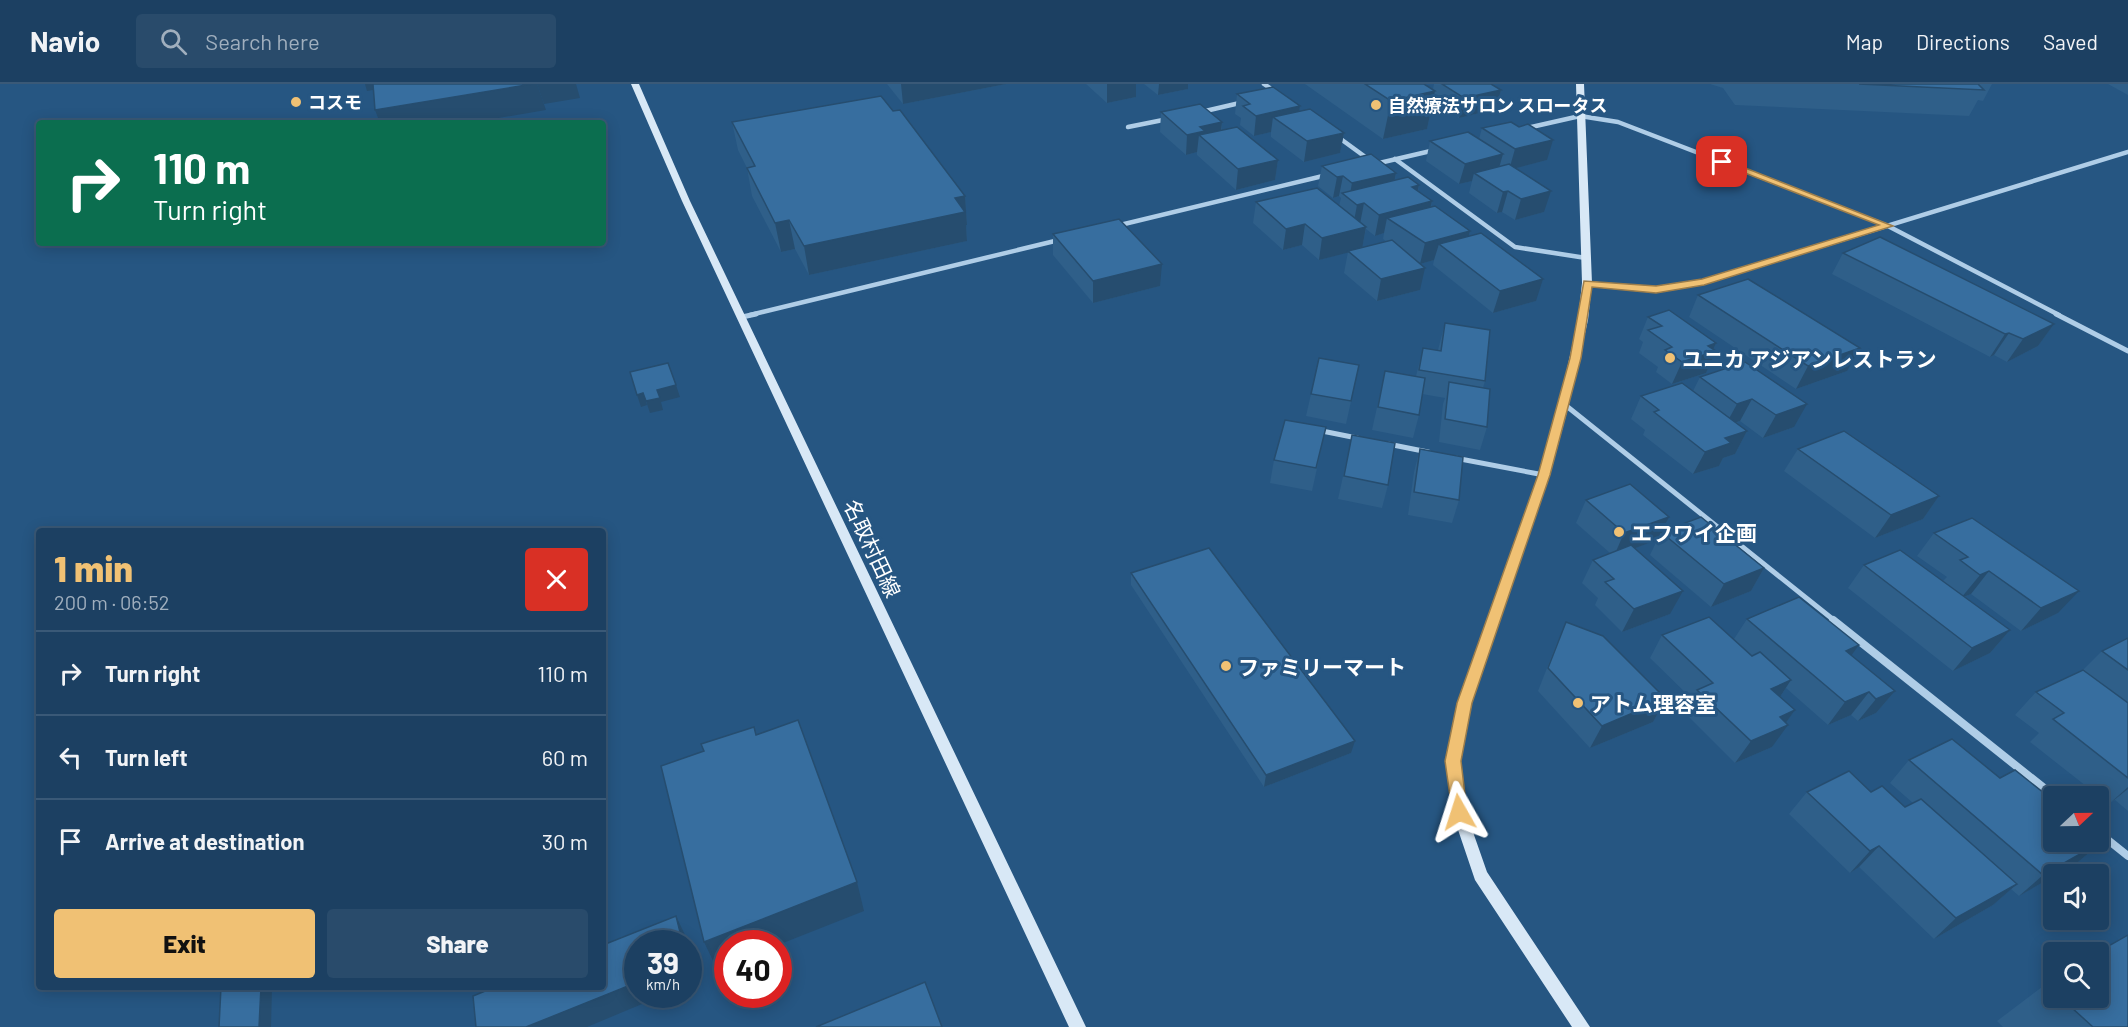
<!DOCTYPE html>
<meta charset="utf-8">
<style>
:root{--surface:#1c4062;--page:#294b6b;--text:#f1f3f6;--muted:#a0afbe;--line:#3a5977;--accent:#f0c174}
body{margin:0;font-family:Barlow,"Noto Sans JP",sans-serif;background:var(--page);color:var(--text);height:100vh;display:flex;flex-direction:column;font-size:22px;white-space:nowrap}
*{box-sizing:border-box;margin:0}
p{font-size:20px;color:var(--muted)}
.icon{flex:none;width:33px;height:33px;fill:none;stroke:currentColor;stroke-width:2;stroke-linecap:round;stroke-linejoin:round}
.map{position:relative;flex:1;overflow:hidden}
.drawer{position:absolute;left:36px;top:444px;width:570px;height:462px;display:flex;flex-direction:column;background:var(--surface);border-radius:6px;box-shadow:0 3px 15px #0003,0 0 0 2px var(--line)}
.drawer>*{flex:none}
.hud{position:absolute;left:36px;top:36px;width:570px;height:126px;border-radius:6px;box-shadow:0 3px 15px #0003,0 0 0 2px var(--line);background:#0b6e4f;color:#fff;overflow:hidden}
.needle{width:39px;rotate:68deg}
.buttons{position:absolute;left:2043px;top:702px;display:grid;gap:12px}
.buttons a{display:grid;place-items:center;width:66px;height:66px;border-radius:6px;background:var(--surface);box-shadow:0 3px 15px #0003,0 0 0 2px var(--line);font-size:30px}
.speed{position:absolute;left:624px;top:846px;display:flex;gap:12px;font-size:30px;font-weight:700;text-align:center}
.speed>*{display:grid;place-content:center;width:78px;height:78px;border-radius:50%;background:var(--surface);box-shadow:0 3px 15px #0003,0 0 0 2px var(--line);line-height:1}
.speed small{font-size:15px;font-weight:400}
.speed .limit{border:9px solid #d22;background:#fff;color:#111}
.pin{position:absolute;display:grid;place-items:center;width:51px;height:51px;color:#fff;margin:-26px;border-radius:12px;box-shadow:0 3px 9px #0006}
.me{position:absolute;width:66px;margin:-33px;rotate:354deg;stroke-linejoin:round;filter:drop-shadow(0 0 4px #0008)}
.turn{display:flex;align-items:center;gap:21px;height:126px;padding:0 18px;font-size:27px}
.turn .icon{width:78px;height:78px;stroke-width:2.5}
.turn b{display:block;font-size:42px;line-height:51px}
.round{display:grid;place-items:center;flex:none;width:63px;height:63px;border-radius:6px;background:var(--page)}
.headline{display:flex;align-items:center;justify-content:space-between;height:102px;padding:0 18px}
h1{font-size:36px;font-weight:800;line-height:45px;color:var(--accent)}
.primary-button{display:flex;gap:12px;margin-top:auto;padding:12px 18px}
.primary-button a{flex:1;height:69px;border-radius:6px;background:var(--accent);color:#111;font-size:24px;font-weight:800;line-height:69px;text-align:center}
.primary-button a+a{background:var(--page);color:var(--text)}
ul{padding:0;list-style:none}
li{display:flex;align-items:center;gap:18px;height:84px;padding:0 18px;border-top:2px solid var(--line)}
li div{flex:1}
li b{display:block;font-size:22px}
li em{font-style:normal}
header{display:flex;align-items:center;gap:36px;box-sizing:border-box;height:84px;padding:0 30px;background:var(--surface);border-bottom:2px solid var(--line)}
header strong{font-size:28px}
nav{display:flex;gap:33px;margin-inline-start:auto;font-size:21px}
.search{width:420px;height:54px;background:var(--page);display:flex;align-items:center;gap:15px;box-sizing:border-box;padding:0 21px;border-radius:6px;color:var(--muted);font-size:22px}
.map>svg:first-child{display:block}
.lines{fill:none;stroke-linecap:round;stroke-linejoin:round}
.street-far2{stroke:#afcde7;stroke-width:4.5}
.street-far1{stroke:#afcde7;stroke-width:5}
.street{stroke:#afcde7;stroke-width:8}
.secondary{fill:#d8e8f6;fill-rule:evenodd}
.wall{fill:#2f5f89;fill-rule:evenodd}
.shaded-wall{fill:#264d6f}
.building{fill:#376e9f;stroke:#264d6f;stroke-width:1.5}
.route{fill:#f0c174;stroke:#9c7d4b;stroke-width:1.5}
.poi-dot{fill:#f0c174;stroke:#265682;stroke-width:2}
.labels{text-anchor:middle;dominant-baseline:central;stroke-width:6;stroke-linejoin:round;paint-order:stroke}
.far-poi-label{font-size:18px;font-weight:bold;fill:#fff;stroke:#265682;text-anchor:start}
.poi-label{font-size:21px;font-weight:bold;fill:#fff;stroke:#265682;text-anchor:start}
.street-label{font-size:21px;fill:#fff;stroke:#265682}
</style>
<header>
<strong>Navio</strong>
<div class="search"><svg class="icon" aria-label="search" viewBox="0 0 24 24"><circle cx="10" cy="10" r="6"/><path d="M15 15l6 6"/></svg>Search here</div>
<nav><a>Map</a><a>Directions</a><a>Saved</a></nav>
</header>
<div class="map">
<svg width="2128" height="943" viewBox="0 0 2128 943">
<rect width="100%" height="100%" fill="#265682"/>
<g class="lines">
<g class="street-far2">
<path d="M1264,0L1274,7"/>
<path d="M1201,28L1244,18"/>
<path d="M1128,43L1168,35"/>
<path d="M1527,44L1580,32L1618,38L1888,142L2059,231"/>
<path d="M1338,53L1375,80L1435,66"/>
<path d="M1395,75L1515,163L1586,174"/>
<path d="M1116,142L1327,91"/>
<path d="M1587,199L1656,206L1704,198L2128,68"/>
<path d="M750,231L1059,156"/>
</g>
<g class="street-far1">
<path d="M2056,230L2128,267"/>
<path d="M742,233L756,230"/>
<path d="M1564,320L1835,537"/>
<path d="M1317,346L1357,354"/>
<path d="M1388,360L1428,368"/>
<path d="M1455,374L1544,391"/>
</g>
<g class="street">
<path d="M1833,536L2054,712"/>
<path d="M2098,748L2128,772"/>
</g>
<g class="secondary">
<path d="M631,0H639L690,117L1086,943H1069L682,117Z"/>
<path d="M1576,0H1584L1592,199L1588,236L1569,320L1550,391L1471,619L1460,677L1466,728L1487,788L1590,943H1572L1475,796L1452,728L1446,677L1457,619L1538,391L1559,320L1578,236L1582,199Z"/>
</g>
</g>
<g class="wall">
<path d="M887,0H1006L903,20Z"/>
<path d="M1086,0H1136V13L1107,19Z"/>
<path d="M1144,0H1188V5L1158,11Z"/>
<path d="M1305,0H1424L1433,5L1434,0H1491L1501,6L1496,25L1459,34L1433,17L1427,45L1383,55Z"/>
<path d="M1710,0H1992L1983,17L1978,16L1969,32L1735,21L1723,4Z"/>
<path d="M2108,0H2128V11Z"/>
<path d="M1237,10L1300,22L1299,27L1344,49L1340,69L1304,78L1271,53V48L1254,52L1240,41L1241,34L1235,30Z"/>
<path d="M893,27L965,112L967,141H966L967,157L809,191L795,165L781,168L752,112L747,84L738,66L732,38Z"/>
<path d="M1161,28L1222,38V46L1278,76L1275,96L1236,106L1197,71V68L1186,71L1160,48Z"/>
<path d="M1482,44L1547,76L1515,84L1544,128L1515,136L1502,128L1497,129L1469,109L1472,97L1459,100L1426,77L1430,57L1479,55Z"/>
<path d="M1322,82L1396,89L1395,96L1419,101L1418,107L1432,117L1431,123L1470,147L1469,152L1536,217L1493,229L1433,181L1434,176L1420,180V206L1377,217L1344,189L1348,168L1319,176L1302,161L1283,166L1253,139L1256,118L1339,122L1341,114L1339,112L1333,114L1318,102ZM1366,145L1375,152L1384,149L1383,155L1387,158L1362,164Z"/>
<path d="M1053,150L1160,202L1093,219L1053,171Z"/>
<path d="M1843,169L2054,240L2038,262L2007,278L1994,271L1990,273L1832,190Z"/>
<path d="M1698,211L1847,287L1796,305L1689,233Z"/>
<path d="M1648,233L1716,259L1713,265L1716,267L1706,289L1672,300L1656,288L1658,283L1639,269L1643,258L1639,255Z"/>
<path d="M1445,239L1485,297L1483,304L1487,343L1480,366L1439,358L1443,320L1445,314L1422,310L1419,331L1413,354L1372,346L1385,287L1416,292L1423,264L1438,266Z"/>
<path d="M1745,278L1794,343L1763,354L1740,337L1736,339L1747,347L1735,370L1723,374L1719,382L1693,390L1643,351L1645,346L1631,335L1641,312L1693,307L1700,293Z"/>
<path d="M1359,281L1346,340L1306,332L1311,310Z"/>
<path d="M1352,351L1388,401L1382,424L1338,415Z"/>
<path d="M1420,365L1459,416L1452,439L1408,431L1414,388Z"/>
<path d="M1798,365L1939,412L1923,435L1875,454L1784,387Z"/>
<path d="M1321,366L1312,407L1270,399L1274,376Z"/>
<path d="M1586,416L1657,456L1635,464L1670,530L1622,548L1595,521L1598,514L1582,499L1593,476L1610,469L1576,439Z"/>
<path d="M1661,448L1764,484L1751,507L1711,523L1650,471Z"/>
<path d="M1934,449L2058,529L2021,547L1971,510L1964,513L2010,546L1990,569L1953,587L1848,504L1864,481L1943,497L1947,493L1917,472Z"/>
<path d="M1131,489L1351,669L1264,703L1131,501Z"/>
<path d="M1747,535L1852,572L1895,607L1876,629L1858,637L1851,631L1828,641L1786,604L1780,613L1795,626L1786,638L1772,663L1735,679L1684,628L1692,615L1650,574L1662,551L1734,555Z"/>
<path d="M1566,538L1666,615L1653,638L1590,664L1538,607L1556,561Z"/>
<path d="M2128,554V727L2115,716L2109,720L2030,658L2039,649L2015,631L2036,608L2083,586L2102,567Z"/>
<path d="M1909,676L2000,694L2103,757L2078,778L2019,812L2011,805L1993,821L1934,855L1859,783L1850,789L1789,730L1807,708H1871L1905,723L1913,719L1890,699Z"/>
<path d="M2054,896V914H2098L2128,943H2003L1997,937L2046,900Z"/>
</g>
<g class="shaded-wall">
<path d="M365,0H408L367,7Z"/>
<path d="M532,0H537L546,26L469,39H380L375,26Z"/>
<path d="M537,0H576L580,14L544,20Z"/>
<path d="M901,0H1006L903,20Z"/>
<path d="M1107,0H1136V13L1107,19Z"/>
<path d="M1159,0H1188V5L1158,11Z"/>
<path d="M1501,6L1496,25L1459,34L1464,14Z"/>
<path d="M1435,7L1427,45L1383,55L1391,17Z"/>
<path d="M1300,22L1297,42L1273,33L1271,48L1254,52L1256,32Z"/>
<path d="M1222,38L1220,58L1199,51L1197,68L1186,71L1187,51L1200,43Z"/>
<path d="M1344,49L1340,69L1304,78L1307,57Z"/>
<path d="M1553,56L1547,76L1509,86L1515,65Z"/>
<path d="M1503,70L1497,91L1474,89L1472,97L1459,100L1465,80Z"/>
<path d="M1278,76L1275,96L1236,106L1238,85Z"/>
<path d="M1396,89L1392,109L1349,115L1352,99Z"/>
<path d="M1343,92L1339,112L1333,114L1337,93Z"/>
<path d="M1419,101L1414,122L1432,117L1427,138L1387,134L1384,149L1375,152L1379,131L1412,103Z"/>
<path d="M1508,107L1502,128L1497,129L1503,108Z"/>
<path d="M1551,107L1544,128L1515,136L1521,115Z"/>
<path d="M965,112L967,141H966L967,157L809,191L804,162L955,114Z"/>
<path d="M1364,119L1360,140L1353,142L1357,121Z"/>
<path d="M789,136L795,165L781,168L775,139Z"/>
<path d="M1305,140L1302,161L1283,166L1286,145Z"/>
<path d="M1366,143L1362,165L1319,176L1322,154Z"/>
<path d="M1470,147L1465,168L1439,160L1434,176L1420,180L1425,159Z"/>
<path d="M1162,180L1160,202L1093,219V197Z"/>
<path d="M1425,184L1420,206L1377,217L1381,195Z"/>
<path d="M1543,195L1536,217L1493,229L1500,207Z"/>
<path d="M2054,240L2038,262L2007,278L2023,255Z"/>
<path d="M2009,249L1994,271L1990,273L2005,250Z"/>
<path d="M1716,259L1712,268L1716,267L1706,289L1672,300L1682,278L1708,262Z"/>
<path d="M1860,264L1847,287L1796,305L1808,282Z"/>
<path d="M676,301L680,313L661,318L663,326L650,329L646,317L657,306Z"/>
<path d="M643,309L647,321L641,323L637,311Z"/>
<path d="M1752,315L1740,337L1725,342L1737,320Z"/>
<path d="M1807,320L1794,343L1763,354L1776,331Z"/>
<path d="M1747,347L1735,370L1723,374L1719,382L1693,390L1705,368L1725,354Z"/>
<path d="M1939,412L1923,435L1875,454L1891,431Z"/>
<path d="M1669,433L1657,456L1614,472L1624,449Z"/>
<path d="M1764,484L1751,507L1711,523L1724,500Z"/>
<path d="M1989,487L1971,510L1961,514L1980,491Z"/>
<path d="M1683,507L1670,530L1622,548L1634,525Z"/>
<path d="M2079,507L2058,529L2021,547L2041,524Z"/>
<path d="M2010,546L1990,569L1953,587L1972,564Z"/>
<path d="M1859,561L1842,584L1846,567Z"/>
<path d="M1791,596L1776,619L1771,605Z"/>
<path d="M1895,607L1876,629L1858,637L1876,615Z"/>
<path d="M1869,608L1851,631L1828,641L1845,618Z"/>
<path d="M1666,615L1653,638L1590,664L1602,642Z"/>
<path d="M1795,626L1782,644L1788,641L1772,663L1735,679L1751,657L1780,633Z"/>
<path d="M1355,657L1351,669L1264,703L1266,691Z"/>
<path d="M2128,703V705L2109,720Z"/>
<path d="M2103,757L2078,778L2057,790H2054V792L2019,812L2043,791Z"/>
<path d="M1879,762L1859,783L1850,789L1870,767Z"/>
<path d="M857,798L864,827L778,861V860H728V881L717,885L704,858Z"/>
<path d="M2017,800L1993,821L1934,855L1956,834Z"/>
<path d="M676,832L686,853L687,860H683Z"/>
<path d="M688,864L697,898L688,901Z"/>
<path d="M638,898V910H666L587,943H526Z"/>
<path d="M261,903H272L271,943H259Z"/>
</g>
<g class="building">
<path d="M373,0H532L375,26Z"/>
<path d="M1365,0H1424L1435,7L1391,17Z"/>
<path d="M1442,0H1491L1501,6L1464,14Z"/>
<path d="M1859,0H1978L1984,6Z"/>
<path d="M1273,3L1300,22L1256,32L1243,22L1250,20L1237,10Z"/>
<path d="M881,12L893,27L900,26L965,112L955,114L965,128L804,162L789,136L775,139L747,84L755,82L732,38Z"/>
<path d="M1200,20L1222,38L1200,43L1205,47L1187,51L1161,28Z"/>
<path d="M1310,25L1344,49L1307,57L1273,33Z"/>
<path d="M1511,38L1519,43L1528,40L1553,56L1515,65L1482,44Z"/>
<path d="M1237,43L1278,76L1238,85L1199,51Z"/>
<path d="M1468,48L1503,70L1465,80L1430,57Z"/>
<path d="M1371,70L1396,89L1352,99L1343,92L1337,93L1322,82Z"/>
<path d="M1509,80L1551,107L1521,115L1508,107L1503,108L1474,89Z"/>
<path d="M1408,93L1419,101L1412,103L1432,117L1379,131L1364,119L1357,121L1342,109Z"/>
<path d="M1317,104L1366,143L1322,154L1305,140L1286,145L1256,118Z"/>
<path d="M1435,122L1470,147L1425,159L1387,134Z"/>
<path d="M1119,135L1162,180L1093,197L1053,150Z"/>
<path d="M1481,149L1543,195L1500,207L1439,160Z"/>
<path d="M1880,153L2054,240L2023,255L2009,249L2005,250L1843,169Z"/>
<path d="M1392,156L1425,184L1381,195L1348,167Z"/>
<path d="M1748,195L1860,264L1808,282L1698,211Z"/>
<path d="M1669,226L1716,259L1708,262L1716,267L1682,278L1665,266L1672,263L1648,246L1662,242L1648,233Z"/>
<path d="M1445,239L1490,246L1485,297L1419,286L1423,264L1441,267Z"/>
<path d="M1319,274L1359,281L1351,317L1311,310Z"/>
<path d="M1745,278L1807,320L1776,331L1752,315L1737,320L1700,293Z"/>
<path d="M668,279L676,301L657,306L660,314L646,317L643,309L637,311L630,288Z"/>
<path d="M1385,287L1425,294L1419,331L1378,323Z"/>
<path d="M1449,298L1490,305L1487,343L1445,335Z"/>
<path d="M1682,299L1747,347L1725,354L1731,359L1705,368L1654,328L1659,326L1641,312Z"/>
<path d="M1285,336L1326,343L1316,384L1274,376Z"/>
<path d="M1844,347L1939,412L1891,431L1798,365Z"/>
<path d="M1352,351L1395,359L1388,401L1344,392Z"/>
<path d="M1420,365L1463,373L1459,416L1414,408Z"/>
<path d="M1630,400L1669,433L1624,449L1586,416Z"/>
<path d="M1701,433L1764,484L1724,500L1661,448Z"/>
<path d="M1972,434L2079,507L2041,524L1989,487L1980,491L1960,476L1968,473L1934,449Z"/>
<path d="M1631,461L1683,507L1634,525L1605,498L1614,495L1593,476Z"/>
<path d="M1209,464L1355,657L1266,691L1131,489Z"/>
<path d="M1900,466L2010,546L1972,564L1864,481Z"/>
<path d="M1799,513L1859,561L1846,567L1895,607L1876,615L1869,608L1845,618L1747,535Z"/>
<path d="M1709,533L1752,572L1760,568L1791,596L1771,605L1795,626L1780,633L1788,641L1751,657L1697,606L1713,599L1662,551Z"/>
<path d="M1566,538L1603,552L1666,615L1602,642L1548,584Z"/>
<path d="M2128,554V586L2102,567Z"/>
<path d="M2083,586L2128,619V694L2053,635L2064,629L2036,608Z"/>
<path d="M798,636L857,798L704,858L661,682L704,667L701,660L754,643L756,651Z"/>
<path d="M1952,655L2000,694L2015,686L2054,717V758H2098V753L2103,757L2043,791L1909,676Z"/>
<path d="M1849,687L1871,708L1882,702L1905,723L1921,715L2017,800L1956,834L1879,762L1870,767L1807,708Z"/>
<path d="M676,832L683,860H638V898L526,943H476L473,912L495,903H603V861Z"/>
<path d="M2128,851V943H2093L2061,914H2098V868Z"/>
<path d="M2054,896V906L2046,900Z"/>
<path d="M925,898L942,943H816Z"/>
<path d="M221,903H261L259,943H219Z"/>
</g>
<path class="route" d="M1719,76H1725L1893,142L1704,201L1656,209L1592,203L1581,274L1550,391L1472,619L1461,677L1467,728L1465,733L1459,735L1453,733L1445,677L1457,619L1538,391L1570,274L1584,197L1656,202L1702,195L1879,141L1719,79Z"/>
<g class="poi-dot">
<circle cx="296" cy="18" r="6"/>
<circle cx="1376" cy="21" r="6"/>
<circle cx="1670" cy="274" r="6"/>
<circle cx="1619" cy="448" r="6"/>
<circle cx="1226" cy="582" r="6"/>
<circle cx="1578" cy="619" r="6"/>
</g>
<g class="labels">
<g class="far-poi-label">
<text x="308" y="18">コスモ</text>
<text x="1388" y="21">自然療法サロン スロータス</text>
</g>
<g class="poi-label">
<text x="1682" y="274">ユニカ アジアンレストラン</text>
<text x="1631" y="448">エフワイ企画</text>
<text x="1238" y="582">ファミリーマート</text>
<text x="1590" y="619">アトム理容室</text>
</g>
<g class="street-label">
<text transform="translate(873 464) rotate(65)">名取村田線</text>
</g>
</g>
</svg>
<div class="buttons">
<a><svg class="needle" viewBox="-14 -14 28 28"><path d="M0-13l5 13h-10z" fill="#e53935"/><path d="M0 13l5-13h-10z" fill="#a0afbe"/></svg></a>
<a><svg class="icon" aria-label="sound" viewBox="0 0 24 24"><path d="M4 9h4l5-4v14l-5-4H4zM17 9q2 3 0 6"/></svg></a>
<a><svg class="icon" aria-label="search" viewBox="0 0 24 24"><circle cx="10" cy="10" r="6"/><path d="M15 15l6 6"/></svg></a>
</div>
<div class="speed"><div>39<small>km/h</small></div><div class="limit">40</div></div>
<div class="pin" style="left:1722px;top:78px;background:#d93025"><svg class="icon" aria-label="arrive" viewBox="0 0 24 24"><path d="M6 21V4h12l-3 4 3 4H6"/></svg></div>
<svg class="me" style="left:1459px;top:728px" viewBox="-20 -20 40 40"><path d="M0-17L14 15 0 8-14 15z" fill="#f0c174" stroke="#fff" stroke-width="4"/></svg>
<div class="hud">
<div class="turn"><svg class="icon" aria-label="right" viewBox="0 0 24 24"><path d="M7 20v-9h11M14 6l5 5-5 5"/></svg><div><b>110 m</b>Turn right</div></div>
</div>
<section class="drawer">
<div class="headline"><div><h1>1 min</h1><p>200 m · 06:52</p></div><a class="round" style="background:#d93025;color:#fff"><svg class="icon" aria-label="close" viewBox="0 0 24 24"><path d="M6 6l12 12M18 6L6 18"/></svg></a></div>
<ul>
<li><svg class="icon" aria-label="right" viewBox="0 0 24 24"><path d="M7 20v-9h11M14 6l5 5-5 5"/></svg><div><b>Turn right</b></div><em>110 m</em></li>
<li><svg class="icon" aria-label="left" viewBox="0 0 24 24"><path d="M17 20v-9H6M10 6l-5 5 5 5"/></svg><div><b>Turn left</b></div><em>60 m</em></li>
<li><svg class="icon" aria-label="arrive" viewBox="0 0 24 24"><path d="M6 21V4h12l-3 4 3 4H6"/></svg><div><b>Arrive at destination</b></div><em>30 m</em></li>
</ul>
<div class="primary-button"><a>Exit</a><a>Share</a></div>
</section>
</div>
